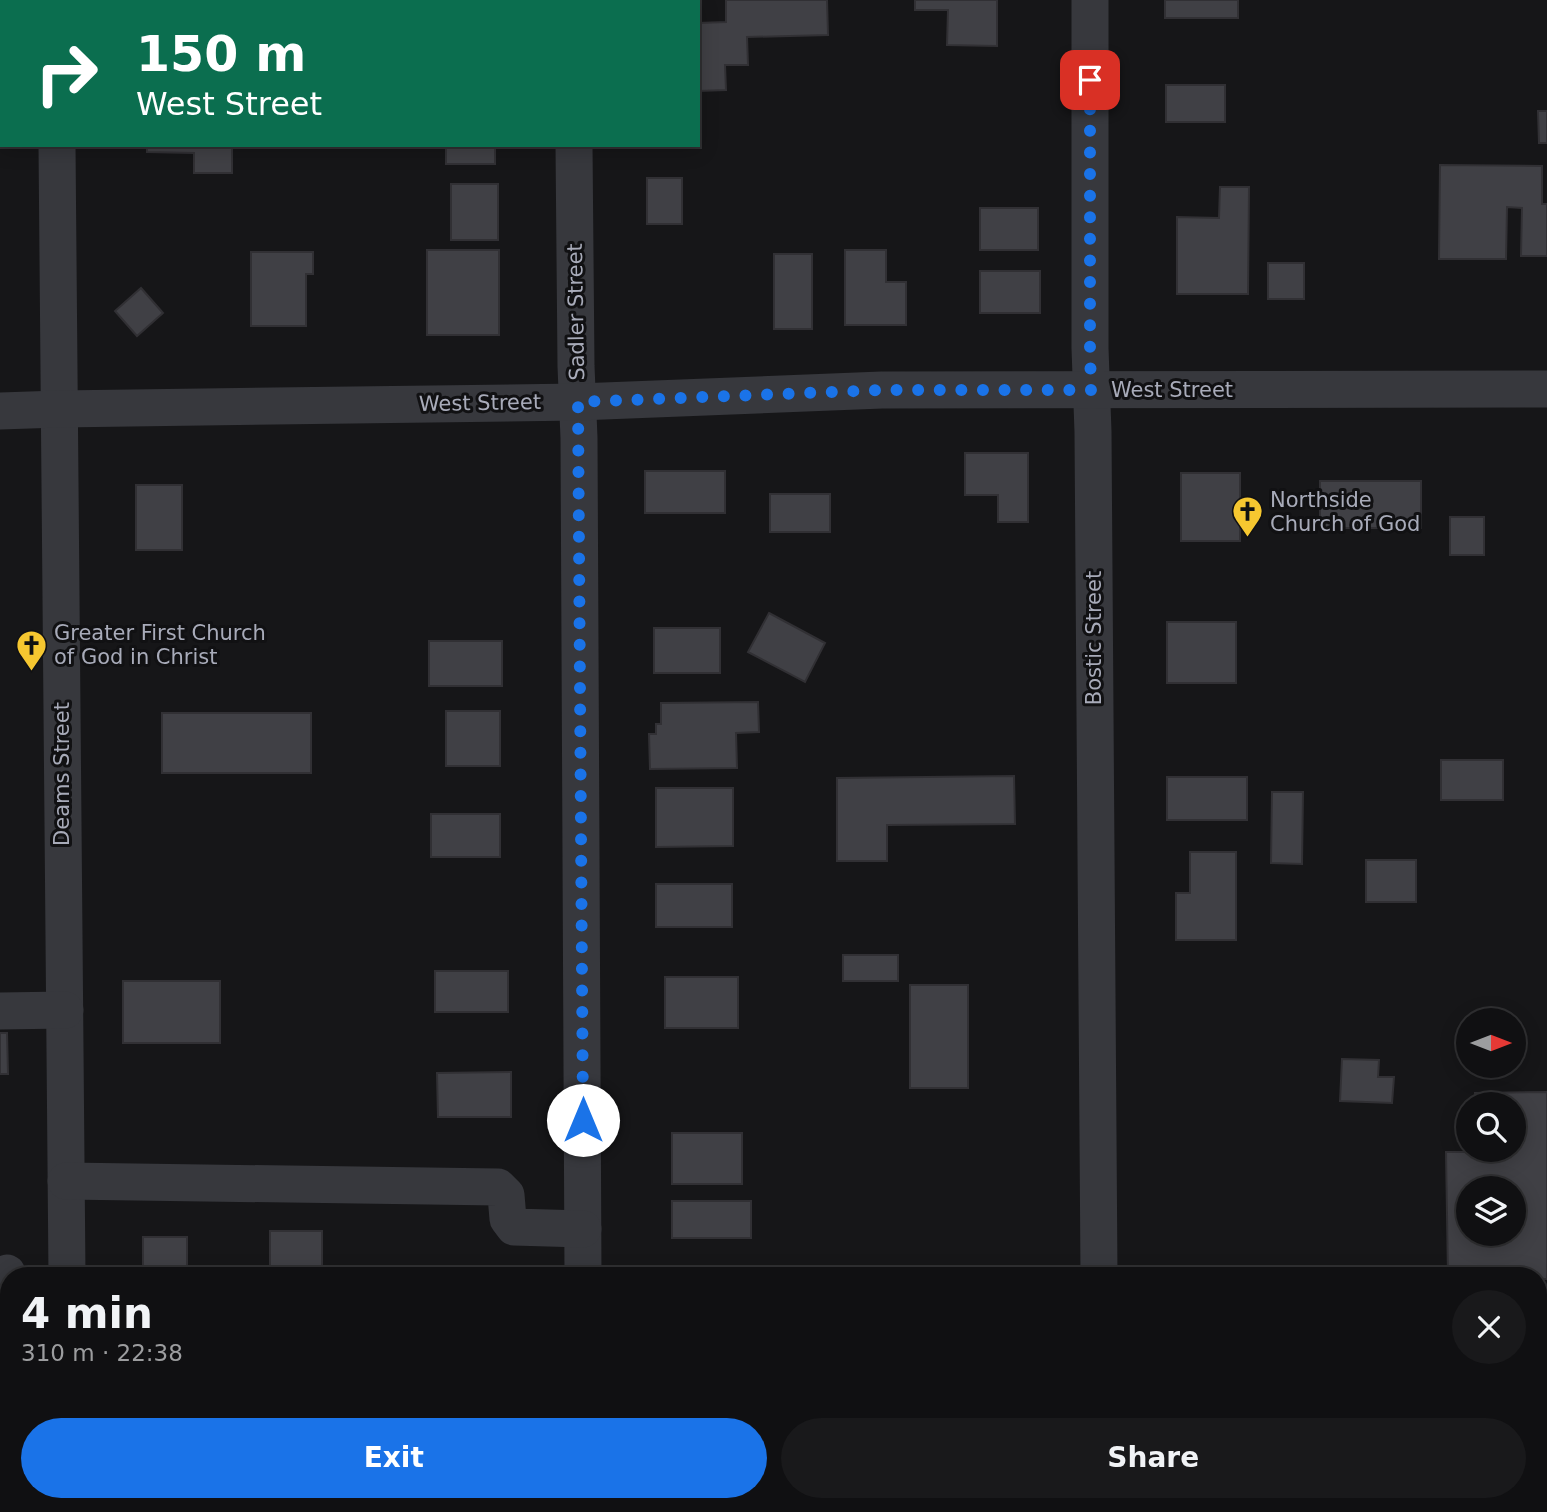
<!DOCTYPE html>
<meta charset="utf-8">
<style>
:root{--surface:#101012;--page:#19191b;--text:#f1f3f6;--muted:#9c9d9f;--line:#303032;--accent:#1a73e8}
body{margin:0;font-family:"DejaVu Sans",sans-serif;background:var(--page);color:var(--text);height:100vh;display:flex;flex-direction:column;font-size:26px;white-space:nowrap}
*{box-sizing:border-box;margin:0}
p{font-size:23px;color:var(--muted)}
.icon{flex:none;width:38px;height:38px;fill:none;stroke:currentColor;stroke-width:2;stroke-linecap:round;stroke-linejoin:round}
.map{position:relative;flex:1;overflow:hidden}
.panel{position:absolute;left:0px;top:1267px;width:1547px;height:245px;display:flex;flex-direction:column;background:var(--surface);border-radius:28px 28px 0 0;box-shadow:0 4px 18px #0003,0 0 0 2px var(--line)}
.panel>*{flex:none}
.banner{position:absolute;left:0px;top:0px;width:700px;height:147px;box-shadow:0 4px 18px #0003,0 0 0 2px var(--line);background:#0b6e4f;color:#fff;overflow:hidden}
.needle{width:46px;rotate:90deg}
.buttons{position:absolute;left:1456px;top:1008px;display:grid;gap:14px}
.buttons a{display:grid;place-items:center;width:70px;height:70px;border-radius:50%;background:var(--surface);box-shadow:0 4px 18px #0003,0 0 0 2px var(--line);font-size:35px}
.pin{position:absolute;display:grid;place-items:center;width:60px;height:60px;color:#fff;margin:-30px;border-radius:14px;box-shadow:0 4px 10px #0006}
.me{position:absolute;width:77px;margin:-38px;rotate:0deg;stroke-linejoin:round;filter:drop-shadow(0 0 5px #0008)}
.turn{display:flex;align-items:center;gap:24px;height:147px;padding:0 21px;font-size:32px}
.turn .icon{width:91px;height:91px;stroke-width:2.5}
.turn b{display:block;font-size:49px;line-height:60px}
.round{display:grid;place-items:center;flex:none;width:74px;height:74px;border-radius:37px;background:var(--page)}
.head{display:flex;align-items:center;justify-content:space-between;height:119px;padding:0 21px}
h1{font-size:42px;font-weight:800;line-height:52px}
.button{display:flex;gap:14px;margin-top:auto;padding:14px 21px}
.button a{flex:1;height:80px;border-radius:42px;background:var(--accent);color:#fff;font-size:28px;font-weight:800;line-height:80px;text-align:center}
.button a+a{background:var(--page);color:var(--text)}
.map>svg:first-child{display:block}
.building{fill:#404045;stroke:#313034;stroke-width:2;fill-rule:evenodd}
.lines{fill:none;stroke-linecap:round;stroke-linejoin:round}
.minor{stroke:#37383d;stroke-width:37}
.route{stroke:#1a73e8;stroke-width:12;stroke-dasharray:0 21.6}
.labels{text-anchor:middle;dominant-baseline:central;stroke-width:6;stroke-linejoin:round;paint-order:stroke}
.street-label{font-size:21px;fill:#a8abb9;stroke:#111113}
.poi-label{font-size:21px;fill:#a8abb9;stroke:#111113;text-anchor:start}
</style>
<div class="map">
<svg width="1547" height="1512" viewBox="0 0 1547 1512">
<rect width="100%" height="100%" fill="#161618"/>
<g class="building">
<rect x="149" y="0" width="44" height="2"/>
<path d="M726,0H827L828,35L747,37L748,65H725L726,90L698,91V23L726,22Z"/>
<path d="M915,0H997V46L947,45L948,10H915Z"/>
<rect x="1165" y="0" width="73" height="18"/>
<rect x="1166" y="85" width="59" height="37"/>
<path d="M1538,111H1547V143H1539Z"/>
<path d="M147,145H232V173H194V153L147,152Z"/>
<rect x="446" y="145" width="49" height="19"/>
<path d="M1440,165L1542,166V204H1547V256H1521L1522,208L1507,207L1506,259H1439Z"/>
<rect x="647" y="178" width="35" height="46"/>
<rect x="451" y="184" width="47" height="56"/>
<path d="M1220,187H1249L1248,294H1177V217L1219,218Z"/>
<rect x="980" y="208" width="58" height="42"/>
<rect x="427" y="250" width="72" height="85"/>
<path d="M845,250H886V282H906V325H845Z"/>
<path d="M251,252H313V274H306V326H251Z"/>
<rect x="774" y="254" width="38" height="75"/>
<rect x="1268" y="263" width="36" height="36"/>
<rect x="980" y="271" width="60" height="42"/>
<path d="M141,288L163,313L137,336L115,311Z"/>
<path d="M965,453H1028V522H998V495H965Z"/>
<rect x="645" y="471" width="80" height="42"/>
<rect x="1181" y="473" width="59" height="68"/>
<rect x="1320" y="481" width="101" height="47"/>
<rect x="136" y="485" width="46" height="65"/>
<rect x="770" y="494" width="60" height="38"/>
<rect x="1450" y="517" width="34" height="38"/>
<path d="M769,613L825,643L805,682L748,652Z"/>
<rect x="1167" y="622" width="69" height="61"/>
<rect x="654" y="628" width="66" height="45"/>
<rect x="429" y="641" width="73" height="45"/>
<path d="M758,702L759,732L736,733L737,768L650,769L649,734H656V724H661V703Z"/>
<rect x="446" y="711" width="54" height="55"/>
<rect x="162" y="713" width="149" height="60"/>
<rect x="1441" y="760" width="62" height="40"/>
<path d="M1014,776L1015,824L887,825V861H837V778Z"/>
<rect x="1167" y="777" width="80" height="43"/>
<path d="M656,788H733V846L656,847Z"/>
<path d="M1272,792H1303L1302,864L1271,863Z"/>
<rect x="431" y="814" width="69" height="43"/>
<path d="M1190,852H1236V940H1176V893H1190Z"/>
<rect x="1366" y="860" width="50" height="42"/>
<rect x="656" y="884" width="76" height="43"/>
<rect x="843" y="955" width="55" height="26"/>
<rect x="435" y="971" width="73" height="41"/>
<rect x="665" y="977" width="73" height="51"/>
<rect x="123" y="981" width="97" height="62"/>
<rect x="910" y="985" width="58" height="103"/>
<path d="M0,1033H7L8,1074H0Z"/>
<path d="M1342,1059L1379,1060L1378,1077H1394L1392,1103L1340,1101Z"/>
<path d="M511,1072V1117H438L437,1073Z"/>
<path d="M1547,1092V1279H1538V1276H1448L1446,1152H1476V1150H1514V1104H1476L1475,1093ZM1468,1188H1514V1234H1468Z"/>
<rect x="672" y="1133" width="70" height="51"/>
<rect x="672" y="1201" width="79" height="37"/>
<rect x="270" y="1231" width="52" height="45"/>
<rect x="143" y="1237" width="44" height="39"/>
<rect x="1538" y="1286" width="9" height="61"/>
<path d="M1538,1428H1547V1512H1528V1503H1538Z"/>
<path d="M0,1489H9V1503H33V1512H0Z"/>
<path d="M143,1503H244L245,1512H143Z"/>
<path d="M258,1503H538V1512H259Z"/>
<rect x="671" y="1503" width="91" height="9"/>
<rect x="969" y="1503" width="91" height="9"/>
<rect x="1459" y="1503" width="42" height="9"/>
</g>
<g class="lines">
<g class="minor">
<path d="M56,0V2"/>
<path d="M573,0V2"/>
<path d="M1090,0V348L1093,432L1099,1276"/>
<path d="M57,145L67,1276"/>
<path d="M574,145L576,366L579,438L583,1276"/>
<path d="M0,411L59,409L578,402L882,390L1547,389"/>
<path d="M0,1011L65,1010"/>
<path d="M66,1181L498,1187L506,1195L508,1219L514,1227L583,1229"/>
<path d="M7,1273L9,1359"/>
<path d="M71,1503V1512"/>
<path d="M585,1503V1512"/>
<path d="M1101,1503V1512"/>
</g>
</g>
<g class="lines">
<path class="route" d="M583,1120L578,402L882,390H1091L1090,348V80"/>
</g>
<defs>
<symbol id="church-pin" viewBox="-11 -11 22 30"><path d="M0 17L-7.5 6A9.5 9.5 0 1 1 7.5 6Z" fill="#f6c730" stroke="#111113"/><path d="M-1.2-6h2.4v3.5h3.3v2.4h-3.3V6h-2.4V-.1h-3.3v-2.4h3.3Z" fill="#111"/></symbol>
</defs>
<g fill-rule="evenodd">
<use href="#church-pin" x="1230" y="494" width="35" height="47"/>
<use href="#church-pin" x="14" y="628" width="35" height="47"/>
</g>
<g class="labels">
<g class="street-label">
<text transform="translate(576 312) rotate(-91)">Sadler Street</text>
<text x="1172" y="390">West Street</text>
<text transform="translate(480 403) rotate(-1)">West Street</text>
<text transform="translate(1094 638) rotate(-90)">Bostic Street</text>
<text transform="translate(62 774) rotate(-90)">Deams Street</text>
</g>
<g class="poi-label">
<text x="1270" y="500">Northside<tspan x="1270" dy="24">Church of God</tspan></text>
<text x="54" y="633">Greater First Church<tspan x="54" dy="24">of God in Christ</tspan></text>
</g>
</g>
</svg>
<div class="buttons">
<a><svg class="needle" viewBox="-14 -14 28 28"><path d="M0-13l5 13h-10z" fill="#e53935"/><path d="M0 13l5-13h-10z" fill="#9c9d9f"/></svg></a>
<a><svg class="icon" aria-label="search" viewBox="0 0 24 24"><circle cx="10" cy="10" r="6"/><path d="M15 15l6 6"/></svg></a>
<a><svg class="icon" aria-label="layers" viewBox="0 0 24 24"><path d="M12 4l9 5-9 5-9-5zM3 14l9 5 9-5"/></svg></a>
</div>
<div class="pin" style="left:1090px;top:80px;background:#d93025"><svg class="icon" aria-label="arrive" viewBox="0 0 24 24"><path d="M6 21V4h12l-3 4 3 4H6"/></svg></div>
<svg class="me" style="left:583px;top:1120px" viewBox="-20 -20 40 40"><circle r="19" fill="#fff"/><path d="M0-13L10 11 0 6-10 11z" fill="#1a73e8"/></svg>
<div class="banner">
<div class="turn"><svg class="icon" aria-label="right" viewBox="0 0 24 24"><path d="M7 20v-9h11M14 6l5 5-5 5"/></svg><div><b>150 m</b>West Street</div></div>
</div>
<section class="panel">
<div class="head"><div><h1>4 min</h1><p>310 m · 22:38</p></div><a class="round"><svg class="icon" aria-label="close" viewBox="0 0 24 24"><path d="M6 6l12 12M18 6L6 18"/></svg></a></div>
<div class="button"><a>Exit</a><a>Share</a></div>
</section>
</div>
